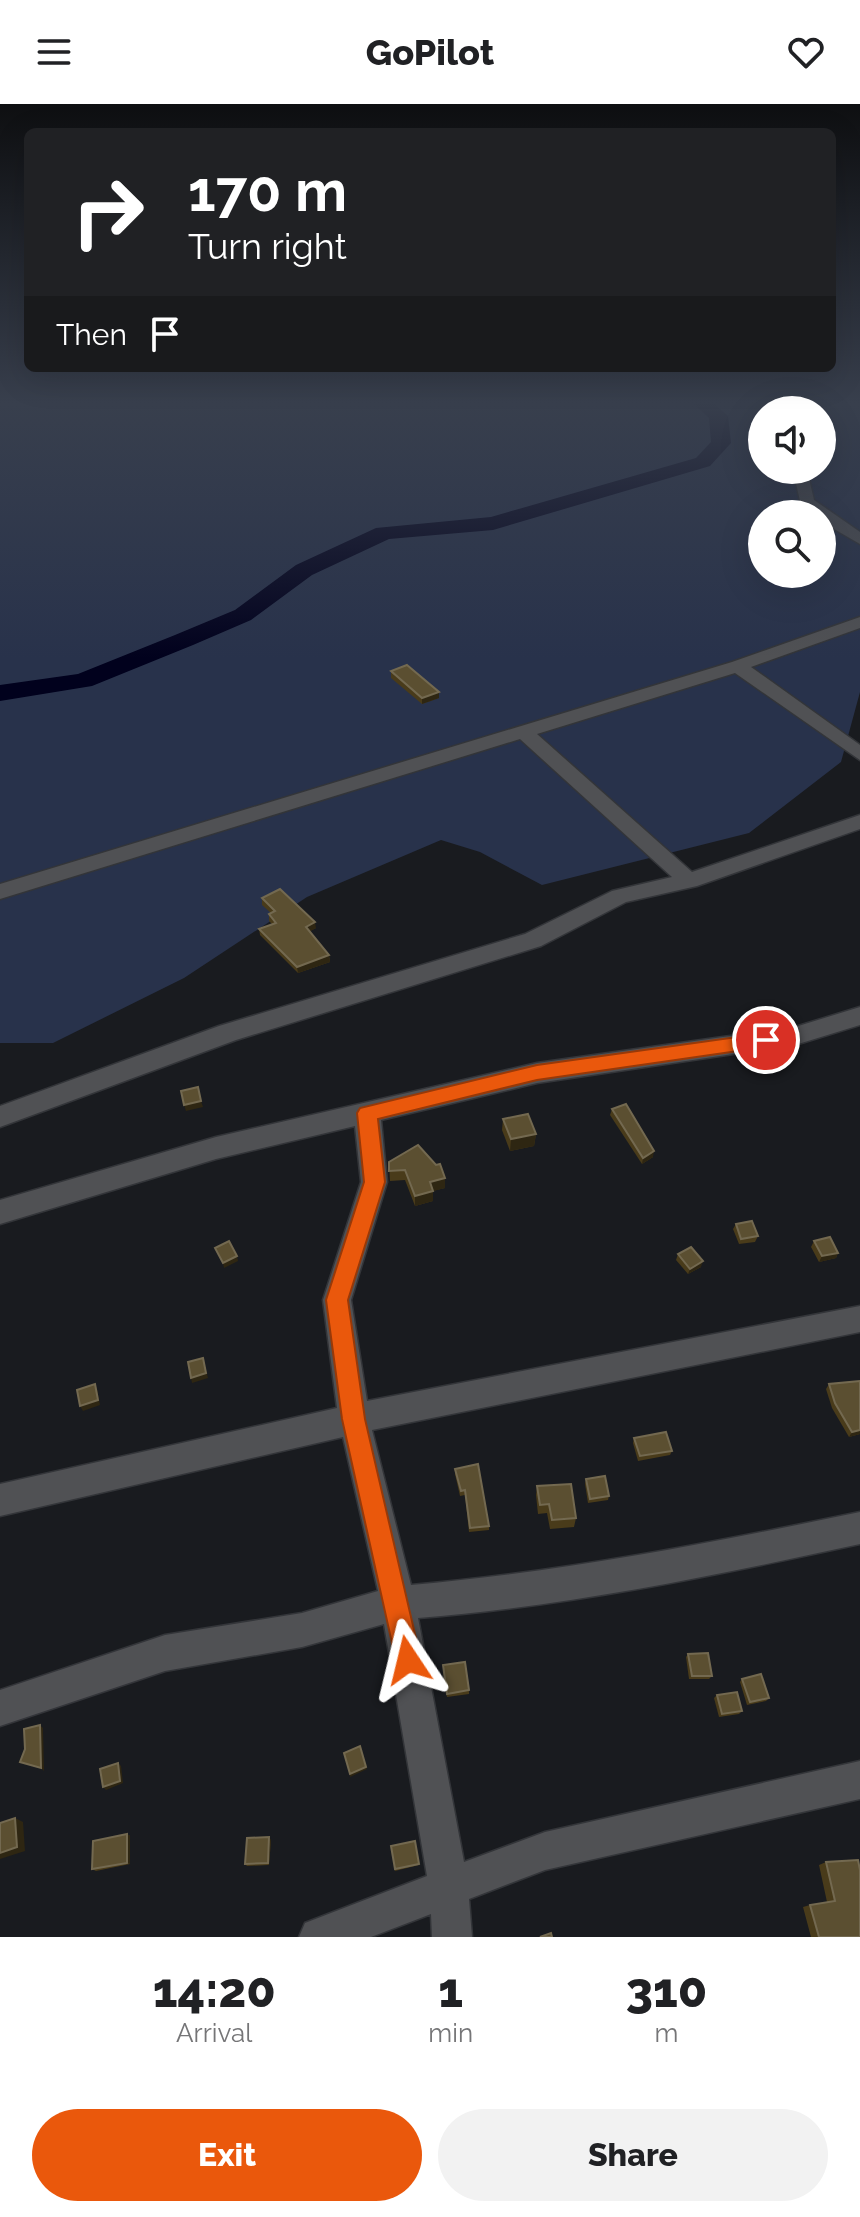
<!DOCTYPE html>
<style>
:root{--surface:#fff;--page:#f2f2f2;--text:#202124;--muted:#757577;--accent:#ea580c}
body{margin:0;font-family:Raleway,sans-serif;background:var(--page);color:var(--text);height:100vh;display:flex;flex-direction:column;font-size:30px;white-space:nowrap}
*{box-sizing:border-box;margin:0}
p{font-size:26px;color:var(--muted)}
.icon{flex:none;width:44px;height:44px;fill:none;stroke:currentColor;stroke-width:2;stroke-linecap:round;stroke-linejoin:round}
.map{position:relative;height:1833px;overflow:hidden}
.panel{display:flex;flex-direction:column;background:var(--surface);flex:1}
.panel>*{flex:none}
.hud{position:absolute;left:24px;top:24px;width:812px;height:244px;border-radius:12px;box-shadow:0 8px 32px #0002;background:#202124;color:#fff;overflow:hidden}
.controls{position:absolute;left:748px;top:292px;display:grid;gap:16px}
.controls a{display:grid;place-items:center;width:88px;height:88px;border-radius:50%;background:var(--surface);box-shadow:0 8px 32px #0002;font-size:40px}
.pin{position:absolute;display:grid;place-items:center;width:68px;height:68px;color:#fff;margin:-34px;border:4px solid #fff;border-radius:50%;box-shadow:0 2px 8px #0007}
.me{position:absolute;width:88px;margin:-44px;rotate:350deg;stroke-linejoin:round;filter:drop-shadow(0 0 6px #0008)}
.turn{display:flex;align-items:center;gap:28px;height:168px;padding:0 32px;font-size:36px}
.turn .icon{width:104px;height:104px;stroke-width:2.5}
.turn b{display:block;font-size:56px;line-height:68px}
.then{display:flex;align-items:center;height:76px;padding:0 32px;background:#0003;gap:16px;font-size:30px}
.eta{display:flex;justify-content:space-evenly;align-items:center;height:136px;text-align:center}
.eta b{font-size:48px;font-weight:800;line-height:56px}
.button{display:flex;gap:16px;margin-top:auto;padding:16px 32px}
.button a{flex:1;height:92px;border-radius:48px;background:var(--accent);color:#fff;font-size:32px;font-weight:800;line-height:92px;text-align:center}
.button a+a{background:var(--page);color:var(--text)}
header{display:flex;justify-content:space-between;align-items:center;height:104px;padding:0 32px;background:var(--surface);font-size:36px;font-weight:800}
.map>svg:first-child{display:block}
.green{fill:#28324b;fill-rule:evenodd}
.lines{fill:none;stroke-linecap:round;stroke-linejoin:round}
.river{fill:#01011d;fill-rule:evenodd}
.minor-casing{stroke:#333539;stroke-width:3}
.minor{fill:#505154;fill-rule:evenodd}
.wall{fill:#493b1a}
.shaded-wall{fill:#2e2612}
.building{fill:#5b4f31;stroke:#736950;stroke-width:2}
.route{fill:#ea580c;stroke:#983908;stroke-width:2}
</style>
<header><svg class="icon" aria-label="menu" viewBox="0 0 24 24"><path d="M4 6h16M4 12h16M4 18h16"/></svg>GoPilot<svg class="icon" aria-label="heart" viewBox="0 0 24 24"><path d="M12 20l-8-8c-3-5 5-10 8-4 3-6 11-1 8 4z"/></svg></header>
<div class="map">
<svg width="860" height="1833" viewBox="0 0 860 1833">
<rect width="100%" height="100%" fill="#191b1f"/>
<path class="green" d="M0,297H860V588L841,658L749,729L542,781L480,748L441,736L307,793L184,874L53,939H0ZM762,306H822V366H762ZM762,410H822V470H762Z"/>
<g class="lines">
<path class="river" d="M691,297H711L728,312L731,339L710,362L493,426L389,435L312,471L251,516L193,541L92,582L0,597V581L78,570L175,531L235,506L296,461L376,424L491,413L696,354L711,338L709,314Z"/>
<defs>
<g id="minor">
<path d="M756,297H770L779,306H764Z"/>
<path d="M793,366H807L814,396L860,428V440L822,418V410H812L800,397Z"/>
<path d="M860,513V524L751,563L860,641V656L735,569L537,630L692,768L860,711V725L697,782L626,798L541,842L236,936L0,1023V1002L219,922L525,830L612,787L672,773L520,635L0,795V780L732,558Z"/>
<path d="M860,903V921L795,941L537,979L381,1016L387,1078L351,1196L367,1297L860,1202V1228L372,1326L411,1481C563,1468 711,1439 860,1408V1440C713,1472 568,1502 418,1514L464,1758L545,1728L860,1657V1695L545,1766L469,1795L472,1833H432L431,1810L371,1833H299L305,1819L427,1772L384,1520L302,1543L165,1567L0,1622V1586L165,1531L302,1509L378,1487L343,1333L0,1412V1380L337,1304L323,1196L361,1078L355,1022L216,1055L0,1120V1096L216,1033L537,959L795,923Z"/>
</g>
</defs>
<use href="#minor" class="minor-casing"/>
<use href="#minor" class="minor"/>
</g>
<g class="wall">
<path d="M391,567L439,594L422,600L391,574Z"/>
<path d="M262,794L316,824L310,827L329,851L330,858L298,869L260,831L259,825L272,820L269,817V810L271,809L262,801Z"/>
<path d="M612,1005L653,1053L642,1060L610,1011Z"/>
<path d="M503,1015L536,1030L534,1042L510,1047L502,1026Z"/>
<path d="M389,1058L445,1074V1084L432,1087L433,1097L415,1102L405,1076L390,1077Z"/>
<path d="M736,1120L758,1132L755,1138L739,1140L733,1125Z"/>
<path d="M814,1137L838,1149L836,1154L819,1158L811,1143Z"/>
<path d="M678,1150L701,1163L688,1170L676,1156Z"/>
<path d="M829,1280L860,1330L849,1333L832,1304L826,1285Z"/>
<path d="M634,1334L672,1347L670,1351L638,1357L633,1339Z"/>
<path d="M455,1365L489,1422V1426L469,1428L465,1391L460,1392L455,1370Z"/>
<path d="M586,1375L609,1392L608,1396L588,1399L585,1380Z"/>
<path d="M537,1382L576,1414L574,1423L550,1425L547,1409L538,1410L536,1391Z"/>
<path d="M688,1550L712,1572L709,1575H689L686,1553Z"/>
<path d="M443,1565L469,1586V1590L447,1593Z"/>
<path d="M742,1575L769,1594L766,1597L747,1601L740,1578Z"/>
<path d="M717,1591L742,1607L739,1610L719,1613L714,1594Z"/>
<path d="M127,1730L130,1732V1760L96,1767L92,1765Z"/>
<path d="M271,1736L269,1761L247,1762L245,1760Z"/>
<path d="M415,1737L419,1761L395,1767L391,1742Z"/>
<path d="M826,1758L860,1833H811L803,1803L810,1801L827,1798L819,1761Z"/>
</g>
<g class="shaded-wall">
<path d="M439,588V594L422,600V594Z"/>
<path d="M315,818L316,824L307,829L306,823Z"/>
<path d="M329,851L330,858L298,869L297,863Z"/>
<path d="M201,997L203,1003L186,1007L184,1001Z"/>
<path d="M536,1030L534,1042L510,1047L511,1035Z"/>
<path d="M654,1047L653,1053L642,1060L643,1054Z"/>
<path d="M445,1074V1084L430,1088V1078Z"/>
<path d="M433,1087V1097L415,1102V1092Z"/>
<path d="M838,1149L836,1154L819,1158L822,1152Z"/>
<path d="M237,1152L238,1157L224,1164L223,1159Z"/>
<path d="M703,1157L701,1163L688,1170L690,1165Z"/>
<path d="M203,1254L208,1274L192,1279L191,1274Z"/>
<path d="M95,1280L97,1285L100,1301L83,1307L80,1302Z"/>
<path d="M860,1326V1330L849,1333L852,1328Z"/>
<path d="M40,1621L43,1624L44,1667L41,1664Z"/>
<path d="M118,1659L121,1662L123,1679L106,1686L103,1683Z"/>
<path d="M366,1663L367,1665L350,1673V1670Z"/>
<path d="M15,1714L23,1718L25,1747L0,1755V1749Z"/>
<path d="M127,1730L130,1732V1760L127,1759Z"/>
<path d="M269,1733L271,1736L269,1761L268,1759Z"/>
</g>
<g class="building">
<path d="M407,561L439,588L422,594L391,567Z"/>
<path d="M280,785L315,818L306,823L329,851L297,863L259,825L276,819L269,810L275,807L262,794Z"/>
<path d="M198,983L201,997L184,1001L181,987Z"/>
<path d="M626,1000L654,1047L643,1054L612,1005Z"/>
<path d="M528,1010L536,1030L511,1035L503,1015Z"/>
<path d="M418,1041L436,1061L440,1060L445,1074L430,1078L433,1087L415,1092L405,1066L389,1067V1058Z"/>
<path d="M752,1117L758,1132L741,1135L736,1120Z"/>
<path d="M830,1133L838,1149L822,1152L814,1137Z"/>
<path d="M229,1137L237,1152L223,1159L215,1144Z"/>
<path d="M691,1143L703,1157L690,1165L678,1150Z"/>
<path d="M203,1254L206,1269L191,1274L188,1258Z"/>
<path d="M860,1277V1326L852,1328L835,1299L829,1280Z"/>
<path d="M95,1280L98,1296L80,1302L77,1286Z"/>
<path d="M666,1328L672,1347L640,1352L634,1334Z"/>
<path d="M478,1360L489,1422L470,1424L465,1386L461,1387L455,1365Z"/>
<path d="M605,1372L609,1392L590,1395L586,1375Z"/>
<path d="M571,1380L576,1414L552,1416L549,1400L540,1401L537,1382Z"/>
<path d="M708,1549L712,1572H692L688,1550Z"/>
<path d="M465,1558L469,1586L447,1590L443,1561Z"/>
<path d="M761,1570L769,1594L750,1598L742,1575Z"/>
<path d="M737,1588L742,1607L722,1610L717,1591Z"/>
<path d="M40,1621L41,1664L20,1658L25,1645L24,1625Z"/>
<path d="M360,1642L366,1663L350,1670L344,1649Z"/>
<path d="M118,1659L120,1677L103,1683L100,1665Z"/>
<path d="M15,1714L17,1743L0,1749V1719Z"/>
<path d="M127,1730V1759L92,1765L93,1737Z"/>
<path d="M269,1733L268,1759L245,1760L247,1734Z"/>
<path d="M415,1737L419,1760L395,1765L391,1742Z"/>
<path d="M858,1756L860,1766V1833H819L810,1801L835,1797L826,1758Z"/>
<path d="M551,1829L552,1833H540Z"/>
</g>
<linearGradient id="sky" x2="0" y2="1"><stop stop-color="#0e0f11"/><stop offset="0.54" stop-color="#383f4d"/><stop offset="1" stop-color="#383f4d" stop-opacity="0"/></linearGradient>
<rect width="860" height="554" fill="url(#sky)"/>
<path class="route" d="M766,929L775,936L766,943L537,976L378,1015L385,1078L348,1196L365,1315L421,1556L417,1566L408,1570L398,1566L342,1315L326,1196L364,1078L357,1009L360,1004L537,961Z"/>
</svg>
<div class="controls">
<a><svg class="icon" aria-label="sound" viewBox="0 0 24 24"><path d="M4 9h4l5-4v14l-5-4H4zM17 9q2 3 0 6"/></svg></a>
<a><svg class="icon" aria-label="search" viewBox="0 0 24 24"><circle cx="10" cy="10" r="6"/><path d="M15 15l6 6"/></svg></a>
</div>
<div class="pin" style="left:766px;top:936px;background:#d93025"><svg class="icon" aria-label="arrive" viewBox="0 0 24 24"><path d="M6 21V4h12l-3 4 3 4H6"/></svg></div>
<svg class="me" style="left:408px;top:1556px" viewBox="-20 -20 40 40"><path d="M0-17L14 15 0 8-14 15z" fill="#ea580c" stroke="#fff" stroke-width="4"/></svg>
<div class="hud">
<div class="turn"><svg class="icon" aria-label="right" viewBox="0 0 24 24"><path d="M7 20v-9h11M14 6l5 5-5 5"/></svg><div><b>170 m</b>Turn right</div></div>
<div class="then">Then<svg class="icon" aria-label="arrive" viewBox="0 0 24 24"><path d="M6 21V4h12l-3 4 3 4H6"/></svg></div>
</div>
</div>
<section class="panel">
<div class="eta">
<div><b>14:20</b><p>Arrival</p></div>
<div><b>1</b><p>min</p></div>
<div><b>310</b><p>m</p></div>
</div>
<div class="button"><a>Exit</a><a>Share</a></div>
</section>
